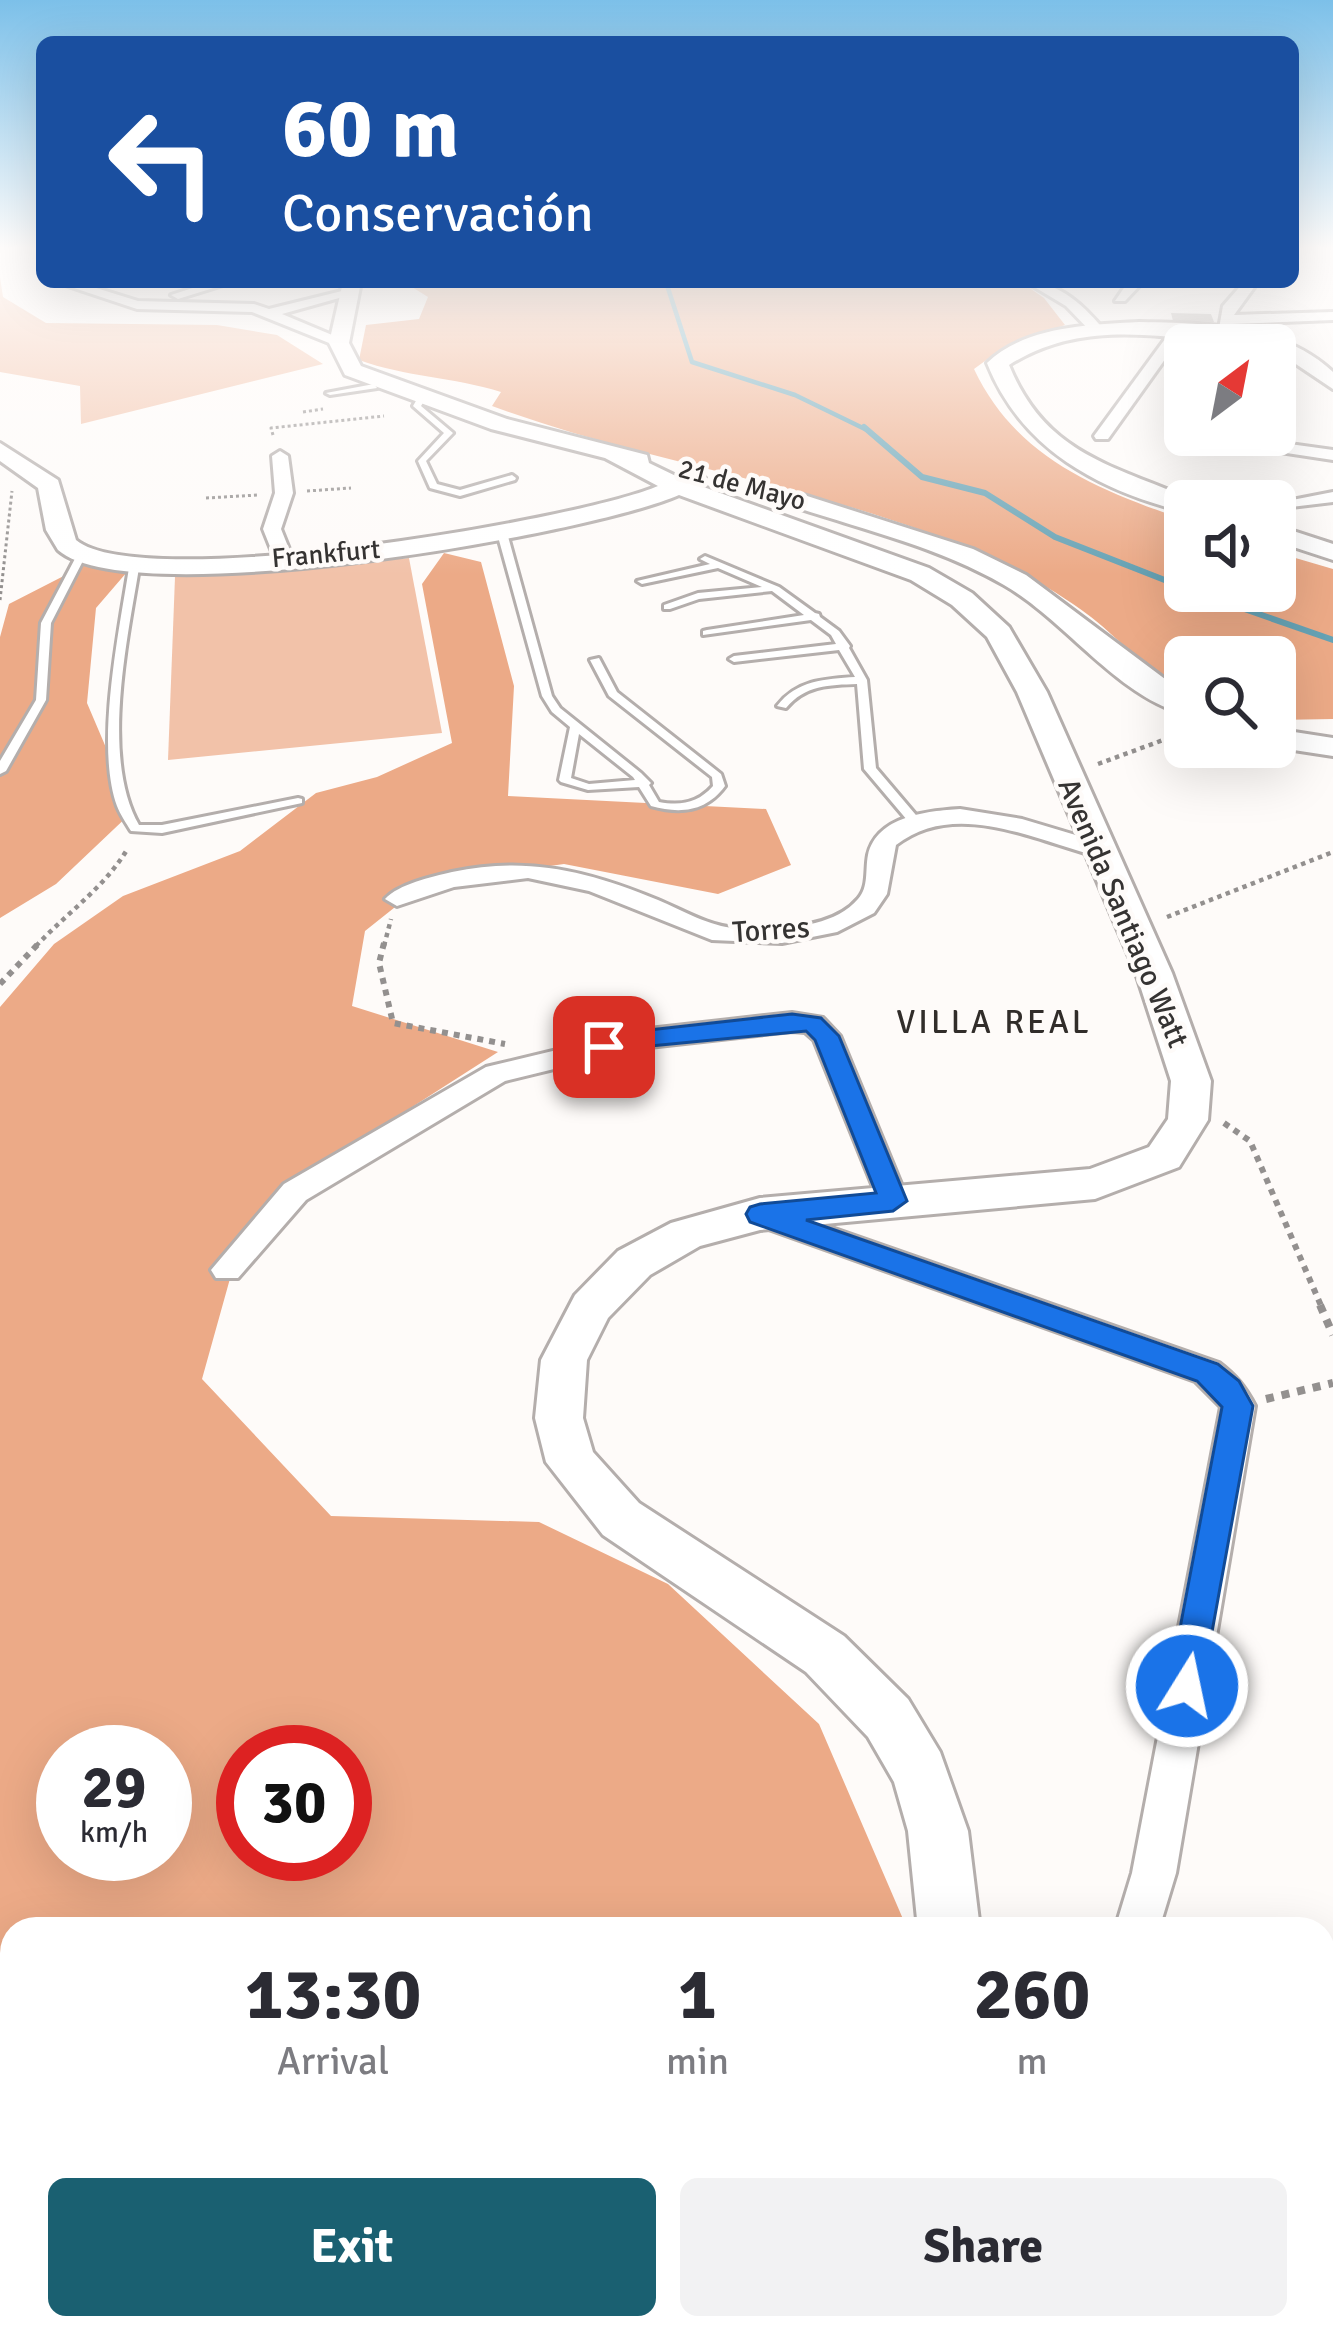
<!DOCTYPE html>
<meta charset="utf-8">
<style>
:root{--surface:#fff;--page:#f2f2f3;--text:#2b2b33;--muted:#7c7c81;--accent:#1a6071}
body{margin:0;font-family:Signika,sans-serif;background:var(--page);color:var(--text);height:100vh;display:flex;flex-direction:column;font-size:45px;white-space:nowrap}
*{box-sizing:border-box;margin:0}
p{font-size:39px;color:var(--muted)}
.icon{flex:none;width:66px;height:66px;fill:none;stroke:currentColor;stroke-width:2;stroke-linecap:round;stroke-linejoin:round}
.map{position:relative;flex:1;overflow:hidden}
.details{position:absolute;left:0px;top:1917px;width:1335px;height:423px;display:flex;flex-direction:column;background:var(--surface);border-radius:36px 36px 0 0;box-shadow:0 12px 48px #0002}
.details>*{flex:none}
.top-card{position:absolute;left:36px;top:36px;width:1263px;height:252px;border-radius:18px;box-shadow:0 12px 48px #0002;background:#1a4fa0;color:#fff;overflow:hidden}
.needle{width:78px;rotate:32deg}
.fabs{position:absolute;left:1164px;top:324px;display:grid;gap:24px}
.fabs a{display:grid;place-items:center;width:132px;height:132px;border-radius:18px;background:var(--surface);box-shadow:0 12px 48px #0002;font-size:60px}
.speed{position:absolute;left:36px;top:1725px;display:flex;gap:24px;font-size:60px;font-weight:700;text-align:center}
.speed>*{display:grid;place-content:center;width:156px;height:156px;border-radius:50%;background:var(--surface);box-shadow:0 12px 48px #0002;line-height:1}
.speed small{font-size:30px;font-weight:400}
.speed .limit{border:18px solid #d22;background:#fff;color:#111}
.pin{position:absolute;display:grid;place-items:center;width:102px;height:102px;color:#fff;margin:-51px;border-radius:24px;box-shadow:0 6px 18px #0006}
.me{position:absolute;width:132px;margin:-66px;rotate:10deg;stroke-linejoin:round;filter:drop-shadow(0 0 9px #0008)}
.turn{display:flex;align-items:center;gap:42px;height:252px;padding:0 48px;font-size:54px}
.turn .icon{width:156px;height:156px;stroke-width:2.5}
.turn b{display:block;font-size:84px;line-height:102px}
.eta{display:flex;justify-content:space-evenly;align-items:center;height:204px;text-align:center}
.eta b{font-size:72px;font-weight:700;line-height:84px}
.button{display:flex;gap:24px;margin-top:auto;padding:24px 48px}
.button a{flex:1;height:138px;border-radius:18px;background:var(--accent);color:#fff;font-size:48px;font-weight:700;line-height:138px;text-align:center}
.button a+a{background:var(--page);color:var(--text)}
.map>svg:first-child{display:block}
.green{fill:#f2c2a9}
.forest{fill:#ecaa87;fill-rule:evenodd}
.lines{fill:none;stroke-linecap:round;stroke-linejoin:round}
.stream-far1{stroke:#66a2b4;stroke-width:4.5}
.stream{stroke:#66a2b4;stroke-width:6}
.building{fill:#c2bdba}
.lane-casing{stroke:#b4aeac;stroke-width:6}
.street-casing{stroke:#b4aeac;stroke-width:6}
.secondary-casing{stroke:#b4aeac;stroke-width:6}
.path-far3{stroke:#93908f;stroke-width:3;stroke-dasharray:3 3;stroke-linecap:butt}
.path-far2{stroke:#93908f;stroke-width:4.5;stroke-dasharray:4.5 4.5;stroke-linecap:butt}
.path-far1{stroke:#93908f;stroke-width:6;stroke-dasharray:6 6;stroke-linecap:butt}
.path{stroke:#93908f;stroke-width:8;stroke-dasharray:8 8;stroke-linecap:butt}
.lane{fill:#fff;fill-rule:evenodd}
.street{fill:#fff;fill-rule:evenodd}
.secondary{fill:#fff;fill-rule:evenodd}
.route{fill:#1a73e8;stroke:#114b97;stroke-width:3}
.labels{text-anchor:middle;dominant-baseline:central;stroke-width:9;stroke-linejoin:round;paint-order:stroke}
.far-street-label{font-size:27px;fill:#353332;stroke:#fefbf9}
.street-label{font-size:30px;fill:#353332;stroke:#fefbf9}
.neighbourhood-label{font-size:33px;letter-spacing:3px;fill:#312d2a;stroke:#fefbf9}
</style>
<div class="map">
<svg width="1333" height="2339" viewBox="0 0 1333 2339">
<rect width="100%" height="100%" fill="#fefbf9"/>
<g class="green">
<path d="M0,277L3,297L46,323L217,325L277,335L323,364L81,424L80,386L0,372Z"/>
<path d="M409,558L442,733L168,760L175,577Z"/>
</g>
<g class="forest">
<path d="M404,282H1021L1044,298L1065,325L1004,347L974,369C1016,458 1097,489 1185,520V591H1275V552L1333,569V719L1275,720V657H1185V687C1146,672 1123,642 1091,617C1064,596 1028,575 997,561C836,487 657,467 492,406L501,392C453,377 406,377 359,360L366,325L419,319L428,297Z"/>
<path d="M444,553L481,562L514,686L508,796L766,809L791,865L718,894L564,864L424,884L365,931L352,1006L498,1052L295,1182L231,1275L202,1379L331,1516L539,1522L668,1584L819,1724L903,1919L900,1929H12V2328H797L790,2339H0V1007L54,944L123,896L240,851L316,793L377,777L452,743L422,584ZM63,1752H165V1854H63ZM243,1752H345V1854H243Z"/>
<path d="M91,562L127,572L96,608L87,703L133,811L56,884L0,918V637L9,604Z"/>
</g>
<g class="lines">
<path class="stream-far1" d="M666,282L692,362L795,395L867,430"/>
<g class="stream">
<path d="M864,427L922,477L985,493L1055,537L1185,588"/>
<path d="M1193,591L1333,640"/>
</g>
</g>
<path class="building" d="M1171,313L1211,314L1214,322L1173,321Z"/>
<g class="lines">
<defs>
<g id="lane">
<path d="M374,384L377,388L330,395L326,393Z"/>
<path d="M420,394L427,396L421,406L453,433L426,461L437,484L460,490L512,475L516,478L515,480L460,496L430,488L418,461L444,433L413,406Z"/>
<path d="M502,530L507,533L552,696L560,708L641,773L651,783L649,785L659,802C681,806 698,803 713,786L712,777L609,696L590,660L599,658L617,692L721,774L725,786C706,812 680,814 651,806L639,787L588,790L561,782L559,780L570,727L552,712L542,696L497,533ZM579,734L633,777L635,780L589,784L571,778Z"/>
<path d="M78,553L86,555L51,623L46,700L6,771L0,774V761L36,700L41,623Z"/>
<path d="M705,556L779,587L815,613L819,614L820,617L839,631L850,646L849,648L867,680L876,768L921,821V827H913L864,769L857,684C829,685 805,685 786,708L777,706C797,680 825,679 855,677L839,650L734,662L729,659L734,656L836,644L831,635L811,620L703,635V631L707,630L804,615L772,591L699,599L670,609H664V605L698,593L762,587L718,568L642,584L637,581L710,564L700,559Z"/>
<path d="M134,565L139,568C127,641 101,759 139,825H162L298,798L302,799V803L162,833L131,831C126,823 120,814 117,806C95,746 119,631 129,568Z"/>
</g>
<g id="street">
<path d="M56,282H77L138,301L254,304L269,309L350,289L357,293L282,314L344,340L339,347L252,312L137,309Z"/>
<path d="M211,282H233L178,299L171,295Z"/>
<path d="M1026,282C1061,282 1085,307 1106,332L1094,335L1066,306Z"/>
<path d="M1128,282H1143L1125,301H1115Z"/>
<path d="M1244,282H1258L1234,315L1333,312V320L1232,324L1228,334H1218L1223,306Z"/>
<path d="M1176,324L1188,327L1108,439H1096L1094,436Z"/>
<path d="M1226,435L1333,450V460L1220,443V437Z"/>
<path d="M280,451L288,456L293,493L281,529L293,559L284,565L275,559L263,529L275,493L272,456Z"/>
<path d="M1333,492V502L1291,507L1282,502Z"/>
<path d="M960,809L1022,819L1109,845L1112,850L1100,857C1036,841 956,798 896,845L887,894L874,913L837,932L782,943L712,940L589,891L528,878L454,887L397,906L385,899C399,884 431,877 452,872C527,856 588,871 658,900C682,910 710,927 736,928C773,930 832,930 858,899C869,887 865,870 868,855C877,816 927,811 960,809Z"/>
<path d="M792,1013L823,1018L840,1036L908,1201L904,1209H882L814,1040L805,1032L792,1031L640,1048L505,1081L306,1200L238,1278H216L211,1270L284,1184L486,1067L640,1030Z"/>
<path d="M760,1203L1219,1363C1236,1376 1245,1387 1255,1406L1176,1873L1159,1929H1115L1132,1873L1221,1407L1195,1381L749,1222L745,1214L749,1206Z"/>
<path d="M1009,2328H1087L1092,2339H1014Z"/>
</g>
<g id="secondary">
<path d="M343,282H361L349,343L361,366L507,419L647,455L649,463L678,477L701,473L705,478L698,485L929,568L972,593L1009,627L1047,692L1172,973L1211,1081L1208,1120L1179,1167L1095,1199L760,1230L700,1246L650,1275L608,1318L587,1360L583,1418L593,1452L639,1503L844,1636L908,1699L940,1752L968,1831L980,1929H918L908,1831L894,1782L868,1737L806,1672L603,1535L546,1462L535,1418L541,1360L575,1295L618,1251L671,1223L760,1198L1090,1169L1149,1147L1168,1119L1171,1081L1136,973L1017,692L987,637L952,605L911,580L679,495C588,535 130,614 58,550L46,530L38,488L0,461V443L58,480L76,540C141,594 576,521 658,486L605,458L491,429L345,375L329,343Z"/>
<path d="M1139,322C1207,323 1281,324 1333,372V389L1275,350V345C1184,345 1094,311 1009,365C1046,456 1114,465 1195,501H1185V512C1098,490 1021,449 987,363C1025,326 1089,325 1139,322Z"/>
<path d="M804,495L973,549L1026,575L1185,694V714C1118,697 1064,619 1004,585C941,548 865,530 795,507L792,502Z"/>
<path d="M1275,525L1333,544V560L1275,541Z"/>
<path d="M1275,729L1333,738V756L1274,747Z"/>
<path d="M855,2328H929L924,2339H851Z"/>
</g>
</defs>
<use href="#lane" class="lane-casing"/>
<use href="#street" class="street-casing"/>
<use href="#secondary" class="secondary-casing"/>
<g class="path-far3">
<path d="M303,412L323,409"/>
<path d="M273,435L271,428L384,416"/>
<path d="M307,491L351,488"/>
<path d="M206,498L258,495"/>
<path d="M0,600L12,491"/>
</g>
<g class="path-far2">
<path d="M1098,764L1185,732"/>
<path d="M1167,917L1333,852"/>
<path d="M36,946C67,913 106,886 128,848"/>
<path d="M384,946L391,919"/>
</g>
<g class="path-far1">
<path d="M384,943L379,963L393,1023L505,1044"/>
<path d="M0,984L39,943"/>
<path d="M1224,1123L1250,1141L1322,1308"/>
</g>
<g class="path">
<path d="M1320,1305L1333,1335"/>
<path d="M1266,1399L1333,1383"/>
</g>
<use href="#lane" class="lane"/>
<use href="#street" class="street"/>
<use href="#secondary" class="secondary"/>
</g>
<linearGradient id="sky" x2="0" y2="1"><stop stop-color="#7cc0e9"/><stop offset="0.43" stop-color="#fffdfc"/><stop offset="1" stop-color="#fffdfc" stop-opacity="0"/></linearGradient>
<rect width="1333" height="575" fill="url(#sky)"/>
<path class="route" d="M792,1014L821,1018L839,1036L907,1201L893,1211L806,1220L1218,1364L1239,1381L1253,1406L1200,1698L1187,1703L1175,1698L1169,1686L1222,1407L1197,1381L750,1222L746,1214L750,1207L760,1204L876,1193L815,1040L806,1031L640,1047L604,1056L591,1047L595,1041L640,1031Z"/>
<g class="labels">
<g class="far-street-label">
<text transform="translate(742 485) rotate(15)">21 de Mayo</text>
<text transform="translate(326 554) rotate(-5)">Frankfurt</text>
</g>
<g class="street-label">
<text transform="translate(1123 913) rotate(67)">Avenida Santiago Watt</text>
<text transform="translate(771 930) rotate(-4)">Torres</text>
</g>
<g class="neighbourhood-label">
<text x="994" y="1022">VILLA REAL</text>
</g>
</g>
</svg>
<div class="fabs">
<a><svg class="needle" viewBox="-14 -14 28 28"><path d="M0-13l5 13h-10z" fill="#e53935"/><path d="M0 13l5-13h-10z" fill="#7c7c81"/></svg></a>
<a><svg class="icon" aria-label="sound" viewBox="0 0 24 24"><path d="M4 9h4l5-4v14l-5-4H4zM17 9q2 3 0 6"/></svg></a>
<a><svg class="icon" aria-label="search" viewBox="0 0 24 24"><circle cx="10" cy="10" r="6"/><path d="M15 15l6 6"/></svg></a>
</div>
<div class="speed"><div>29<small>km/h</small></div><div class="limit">30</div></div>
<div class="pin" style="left:604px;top:1047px;background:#d93025"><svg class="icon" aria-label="arrive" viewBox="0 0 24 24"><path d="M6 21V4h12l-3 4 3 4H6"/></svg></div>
<svg class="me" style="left:1187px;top:1686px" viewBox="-20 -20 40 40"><circle r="17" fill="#1a73e8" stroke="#fff" stroke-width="3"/><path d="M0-11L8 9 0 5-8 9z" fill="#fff"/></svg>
<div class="top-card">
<div class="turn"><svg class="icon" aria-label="left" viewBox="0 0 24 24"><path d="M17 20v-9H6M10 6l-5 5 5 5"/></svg><div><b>60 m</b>Conservación</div></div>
</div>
<section class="details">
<div class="eta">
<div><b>13:30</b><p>Arrival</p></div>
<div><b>1</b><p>min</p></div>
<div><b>260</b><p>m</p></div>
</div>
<div class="button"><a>Exit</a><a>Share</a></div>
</section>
</div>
